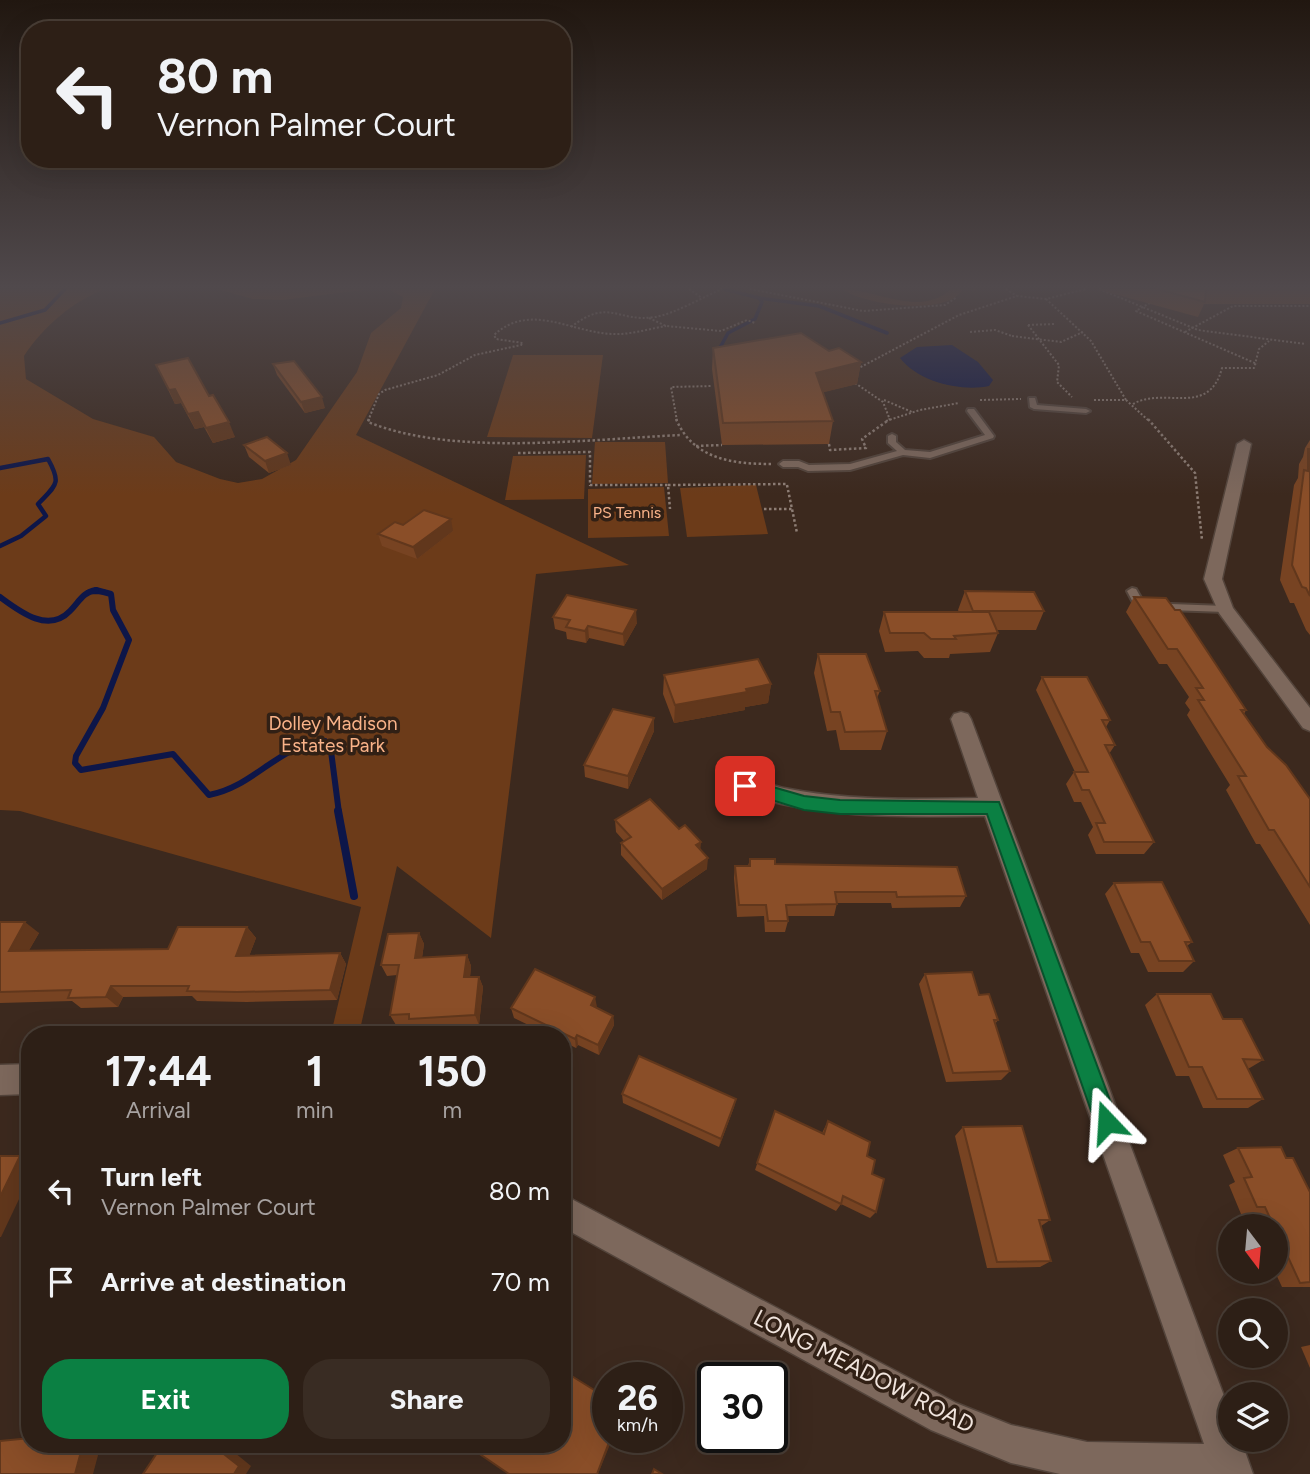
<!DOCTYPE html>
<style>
:root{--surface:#2d1f16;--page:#392c23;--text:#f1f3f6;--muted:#a7a2a1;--line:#483d35;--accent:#0b8043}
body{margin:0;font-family:Figtree,sans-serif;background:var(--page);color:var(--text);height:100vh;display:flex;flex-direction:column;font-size:26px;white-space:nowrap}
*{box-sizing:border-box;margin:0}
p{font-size:23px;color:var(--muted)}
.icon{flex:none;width:38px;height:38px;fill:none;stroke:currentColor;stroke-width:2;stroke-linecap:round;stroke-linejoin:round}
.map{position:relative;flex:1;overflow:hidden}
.panel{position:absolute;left:21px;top:1026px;width:550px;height:427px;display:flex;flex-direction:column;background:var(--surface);border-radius:28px;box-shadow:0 7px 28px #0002,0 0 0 2px var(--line)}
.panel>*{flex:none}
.guide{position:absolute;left:21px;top:21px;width:550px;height:147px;border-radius:28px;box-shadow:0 7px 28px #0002,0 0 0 2px var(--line);background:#2d1f16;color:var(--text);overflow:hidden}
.needle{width:46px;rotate:164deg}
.buttons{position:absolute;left:1218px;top:1214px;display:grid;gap:14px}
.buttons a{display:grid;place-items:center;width:70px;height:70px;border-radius:50%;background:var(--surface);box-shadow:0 7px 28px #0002,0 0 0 2px var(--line);font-size:35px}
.speed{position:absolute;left:592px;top:1362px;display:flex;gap:14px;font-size:35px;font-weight:700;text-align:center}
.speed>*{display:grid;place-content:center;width:91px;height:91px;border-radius:50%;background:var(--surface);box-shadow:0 7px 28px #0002,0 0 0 2px var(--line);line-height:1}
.speed small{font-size:18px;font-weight:400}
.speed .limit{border:4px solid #111;border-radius:10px;background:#fff;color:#111}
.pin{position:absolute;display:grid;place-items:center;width:60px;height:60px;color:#fff;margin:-30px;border-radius:14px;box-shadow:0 4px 10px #0006}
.me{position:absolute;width:77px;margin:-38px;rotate:340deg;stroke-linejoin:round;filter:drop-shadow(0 0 5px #0008)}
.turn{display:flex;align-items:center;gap:24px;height:147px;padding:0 21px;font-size:32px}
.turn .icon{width:91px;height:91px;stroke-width:2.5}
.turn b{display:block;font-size:49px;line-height:60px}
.eta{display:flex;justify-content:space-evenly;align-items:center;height:119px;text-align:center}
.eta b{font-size:42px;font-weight:700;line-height:49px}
.primary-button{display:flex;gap:14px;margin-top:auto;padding:14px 21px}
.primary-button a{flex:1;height:80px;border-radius:28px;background:var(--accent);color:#fff;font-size:28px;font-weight:700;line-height:80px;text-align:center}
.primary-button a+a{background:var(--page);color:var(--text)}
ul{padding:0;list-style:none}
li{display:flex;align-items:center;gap:21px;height:91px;padding:0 21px}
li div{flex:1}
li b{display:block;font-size:26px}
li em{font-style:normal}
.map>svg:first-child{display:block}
.green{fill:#6c3b19}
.water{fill:#0d1649}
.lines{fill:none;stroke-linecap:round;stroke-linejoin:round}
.stream-far3{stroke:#0d1649;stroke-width:3.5}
.stream-far2{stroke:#0d1649;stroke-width:4.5}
.stream-far1{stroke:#0d1649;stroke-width:6}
.stream{stroke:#0d1649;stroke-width:8}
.lane-casing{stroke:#53443b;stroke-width:4}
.street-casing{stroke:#53443b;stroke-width:3}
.path-far1{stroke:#8e7e75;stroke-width:2;stroke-dasharray:2 2;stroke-linecap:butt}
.path{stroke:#8e7e75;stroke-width:2.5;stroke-dasharray:2.5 2.5;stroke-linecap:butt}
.lane{fill:#7d685c;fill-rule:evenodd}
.street{fill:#7d685c;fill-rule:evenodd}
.wall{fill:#774322}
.shaded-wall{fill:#61371c}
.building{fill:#8a4e28;stroke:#61371c;stroke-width:2}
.route{fill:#0b8043;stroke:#07532c;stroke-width:2}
.labels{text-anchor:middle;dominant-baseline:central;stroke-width:7;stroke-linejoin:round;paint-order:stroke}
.far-park-label{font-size:16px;fill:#fab389;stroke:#312015}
.park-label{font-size:19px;fill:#fab389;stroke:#312015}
.near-street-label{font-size:23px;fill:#f0e4dd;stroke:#312015}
</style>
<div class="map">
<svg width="1310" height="1474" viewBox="0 0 1310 1474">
<rect width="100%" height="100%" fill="#3c291e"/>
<g class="green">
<path d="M0,289H105C73,301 43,327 24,356L26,379L93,419L154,437L176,462L220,479L238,483L262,479L296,460L357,372L371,333L401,308L403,297L388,289H435L356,435L629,565L536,574L491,938L397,866L359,1034H331L361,907L20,811L0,810Z"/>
<path d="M217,289H371L283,300L253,299Z"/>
<path d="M842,289C875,289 921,318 951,289H975L978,291L963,289C948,317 864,305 842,289Z"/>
<path d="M513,355H603L592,438L487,437Z"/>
<path d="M595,442H665L668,483L592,484Z"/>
<path d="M586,455L584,499L505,500L513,456Z"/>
<path d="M756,485L768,534L687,537L680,488Z"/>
<path d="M664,487L669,536L588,538V489Z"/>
</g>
<path class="water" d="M952,345L978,362L993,380L989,386C962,392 918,382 900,358L917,347Z"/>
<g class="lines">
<g class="stream-far3">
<path d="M759,298L819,306L887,333"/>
<path d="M0,323L45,310L65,289"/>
<path d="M716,355L728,333L755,319L762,302L759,298L724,289"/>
</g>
<g class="stream-far2">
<path d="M0,468L48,459C62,484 56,485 38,504L46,516L21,536L0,546"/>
<path d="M88,592H105"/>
</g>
<g class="stream-far1">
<path d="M96,590L111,594L113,610L129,640L103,708L76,756L75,763L81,770L173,754L209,795C254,787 279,744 325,741L331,751L339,813"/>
<path d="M0,597C19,611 48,634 70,611C79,602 83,592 96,590"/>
</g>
<path class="stream" d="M338,811L354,896"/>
<defs>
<g id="lane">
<path d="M1029,398H1035L1037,405L1086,409L1090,411L1086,413L1034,409L1030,407Z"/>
<path d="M968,409H974L994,436L993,438L930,458L903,455L850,470L808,471L798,467H783L779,464L783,461H799L809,465L850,464L897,451L888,443V436L892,434L896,436V442L905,450L930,452L985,435L967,411Z"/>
<path d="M1132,588L1136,589L1144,603L1225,606L1230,609L1225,612L1140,609L1136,608L1127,591Z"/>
</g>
<g id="street">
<path d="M1244,440L1251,444L1222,579L1233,608L1310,708V731L1303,728L1219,613L1204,579L1237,444Z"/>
<path d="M961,712L968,714L971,719L1230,1412V1440H1241L1253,1474H1060L1011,1463L931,1430L562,1227V1194L956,1403L1011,1425L1087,1442L1204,1444L985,816C900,817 819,819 737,792L734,786L737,780C752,775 769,785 784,788C848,801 913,799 978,798L951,719L954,714Z"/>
<path d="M30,1064V1094L0,1095V1065Z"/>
</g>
</defs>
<use href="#lane" class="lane-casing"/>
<use href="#street" class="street-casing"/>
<g class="path-far1">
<path d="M689,289L702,298"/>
<path d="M750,289L863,311L945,305L957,297"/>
<path d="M1006,289L1017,296"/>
<path d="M1099,289L1198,330L1305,344"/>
<path d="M1046,299L1091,341L1126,400"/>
<path d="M1150,303L1136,311L1257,364"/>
<path d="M649,318L666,326L721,331L747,320L755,323"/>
<path d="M1028,325L1059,365L1057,382L1072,397"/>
<path d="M1028,325L1054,324"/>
<path d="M571,327C610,297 617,323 655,317C674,314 703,297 722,289"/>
<path d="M970,332L995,330L1012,336"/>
<path d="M1185,332L1233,306H1310"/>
<path d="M1012,336L1061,342L1083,332"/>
<path d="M857,369L959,315L1017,296L1046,299L1086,289"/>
<path d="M855,383L883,402L890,420"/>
<path d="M884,400L912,412"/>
<path d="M980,400L1021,399"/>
<path d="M1094,400H1126L1149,421"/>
<path d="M1133,404C1165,386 1209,418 1222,368H1254L1259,349L1269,341"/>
<path d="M368,421L379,394L385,390L438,375L475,355L521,345L523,343L496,339L494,335C530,302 570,332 612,334C630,335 648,329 666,326"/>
<path d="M677,421L671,387L712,386"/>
<path d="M886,421L920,410L959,403"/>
</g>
<g class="path">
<path d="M369,419L368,422C454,457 589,439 682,435"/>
<path d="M676,419C693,459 732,464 771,464"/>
<path d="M1148,419L1195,473L1202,540"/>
<path d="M829,444L830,450L866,448L862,439L890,419"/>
<path d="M696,446L722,445"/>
<path d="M518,453L590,452V485H668L670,509"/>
<path d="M668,485L787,484"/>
<path d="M787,485L797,533"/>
<path d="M764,509H792"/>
</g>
<use href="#lane" class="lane"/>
<use href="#street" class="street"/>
</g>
<g class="wall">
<path d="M1096,289H1310V304H1204L1198,317Z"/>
<path d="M713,348L829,351L861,362L857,384L823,392L833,421L829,444L722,445L712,369Z"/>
<path d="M273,364L325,408L305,413L277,375Z"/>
<path d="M156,365L209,396L235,437L213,443L204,427L195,429L181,403L175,404Z"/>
<path d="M1310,440V635L1306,630L1294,603H1290L1280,580L1294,485L1298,478L1299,464L1303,457L1305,448Z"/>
<path d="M244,445L291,465L269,473L249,457Z"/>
<path d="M403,525L453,531L417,559L382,546L378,534Z"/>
<path d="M965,591L1044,611L1036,630H996L998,633L990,652L950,654L949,658H924L918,651L885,652L879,631L884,612H959L958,610Z"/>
<path d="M1134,597L1246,710L1244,714L1267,747L1310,799V925L1260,844H1256L1226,790L1230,785L1187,715L1190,710L1185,703L1189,697L1167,664H1159L1126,612Z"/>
<path d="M553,617L637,623L624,646L589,638L586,643L567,639L566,632L555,629Z"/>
<path d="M818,654L880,691L877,698L887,731L881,750H840L836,730L827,731L814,673Z"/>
<path d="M664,675L771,684L768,703L745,707V710L674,723L663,694Z"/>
<path d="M1042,677L1110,720L1106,727L1115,745L1109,754L1154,842L1144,854H1096L1088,835L1093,827L1081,802H1074L1066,784L1074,772H1075L1036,690Z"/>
<path d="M654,718V731L628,789L585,777L584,765Z"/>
<path d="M615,820L701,850L707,869L662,900L621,855V843L624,841L616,832Z"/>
<path d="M750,859L775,864L966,896L960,907L892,908L891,903H837L834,916H788V921L785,932H765L764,916L737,917L734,878L735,866H748Z"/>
<path d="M1114,883L1192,942L1187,946L1194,961L1183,972H1148L1139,953H1131L1105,894Z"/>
<path d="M0,922L39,933L29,950L168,949L247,927L256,938L249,956L340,953L346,964L337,1000L247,1002L197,1001L192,996L123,997L118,1007L81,1008L72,1001L0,1003Z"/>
<path d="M419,933L424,944L422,958L467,955L471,966L470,977H479L483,987L479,1025L414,1029L412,1024L396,1025L390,1015L397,975L387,976L381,965Z"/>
<path d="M925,974L979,995L998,1020L995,1024L1010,1071L1001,1080L946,1082L919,984Z"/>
<path d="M1157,994L1223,1019L1263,1060L1248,1069L1263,1099L1248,1108H1203L1189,1076H1176L1145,1005Z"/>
<path d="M511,1008H597L613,1016L614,1025L599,1055L578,1045L576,1048L562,1041V1034H547L514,1018Z"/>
<path d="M622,1094L736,1099L734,1107L719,1147L623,1103Z"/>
<path d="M775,1111L822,1133L828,1121L867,1156L872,1174L876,1212L870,1218L841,1204L836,1211L755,1170Z"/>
<path d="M963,1127L1050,1220L1041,1226L1051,1261L1040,1267L987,1268L955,1136Z"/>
<path d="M1238,1148L1286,1158L1310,1192V1287H1282L1275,1272L1276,1227H1255L1249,1214H1241L1229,1185L1235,1182L1223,1155Z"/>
<path d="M1310,1345V1368L1301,1347Z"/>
</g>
<g class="shaded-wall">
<path d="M861,362L857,384L813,395L816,373Z"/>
<path d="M175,389L181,403L175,404L169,390Z"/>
<path d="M322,397L325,408L305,413L301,402Z"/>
<path d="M198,412L204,427L195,429L188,414Z"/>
<path d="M229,422L235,437L213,443L206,428Z"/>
<path d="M287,453L291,465L269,473L265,461Z"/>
<path d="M451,519L453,531L417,559L413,547Z"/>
<path d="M636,610L637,623L624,646L623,634Z"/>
<path d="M588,626L589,638L586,643L585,631Z"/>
<path d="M771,684L768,703L745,707V710L674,723L675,705L746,689Z"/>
<path d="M654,718V731L628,789V776Z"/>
<path d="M701,842L700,854L696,845Z"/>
<path d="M708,858L707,869L662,900V889Z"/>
<path d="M25,922L39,933L23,961L9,951Z"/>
<path d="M247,927L256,938L245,967L236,956Z"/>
<path d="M419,933L424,944L420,969L415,958Z"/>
<path d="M340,953L346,964L337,1000L330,990Z"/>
<path d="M467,955L471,966L469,988L464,977Z"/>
<path d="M479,977L483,987L479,1025L475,1015Z"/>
<path d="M111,986L123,997L118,1007L106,997Z"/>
<path d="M595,997L597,1007L591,1005Z"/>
<path d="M613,1016L614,1025L599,1055L598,1045Z"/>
<path d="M577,1035L578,1045L576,1048L575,1039Z"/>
<path d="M736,1099L734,1107L719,1147L721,1139Z"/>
<path d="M20,1156L30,1160V1176L1,1237H0V1197Z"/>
<path d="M611,1437H613L598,1474H597Z"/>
<path d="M83,1444H101L93,1474H75Z"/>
<path d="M211,1444H224L251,1466L246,1474H234Z"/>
</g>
<g class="building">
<path d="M1157,289H1310H1206L1205,302Z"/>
<path d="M801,333L829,351L839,348L861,362L816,373L833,421L723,423L713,348Z"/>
<path d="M188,358L209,396L213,395L229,422L206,428L198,412L188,414L175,389L169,390L156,365Z"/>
<path d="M294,361L322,397L301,402L273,364Z"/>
<path d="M267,437L287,453L265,461L244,445Z"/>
<path d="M1308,449H1310V596L1306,588L1302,587L1292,565L1304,470L1308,471Z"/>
<path d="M424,510L451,519L413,547L378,534L395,522L403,525Z"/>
<path d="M965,591L1034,592L1044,611H973Z"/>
<path d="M567,595L636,610L623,634L588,626L585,631L566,627L570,620L553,617Z"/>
<path d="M1134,597L1166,598L1175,610H1180L1246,710H1241L1267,747L1286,765L1310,799V887L1274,830H1269L1238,776H1246L1198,700H1204L1196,688H1203L1177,649H1168Z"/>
<path d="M884,612H989L998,633L954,636L956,639H931L924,633H890Z"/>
<path d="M818,654H866L880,691H875L887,731L845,732L840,712H831Z"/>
<path d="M758,659L771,684L746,689L747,692L675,705L664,675Z"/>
<path d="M1042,677H1087L1110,720H1102L1115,745H1105L1154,842H1104L1096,823H1105L1089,790H1082L1074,772H1088Z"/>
<path d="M613,709L654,718L628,776L584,765Z"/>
<path d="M650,799L679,829L685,825L701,842L696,845L708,858L662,889L621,843L631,837L615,820Z"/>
<path d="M750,859H775V864L957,867L966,896L897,897L896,892H835L837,904L786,905L788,921H768L766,905H739L735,866H750Z"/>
<path d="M1162,882L1192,942H1185L1194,961H1159L1150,942H1141L1114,883Z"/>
<path d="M0,922H25L9,951L168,949L178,927H247L236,956L340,953L330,990L237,992L187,991L189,986H111L106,997L68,998L71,990L0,992Z"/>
<path d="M419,933L415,958L467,955L464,977H479L475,1015L409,1019V1014L390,1015L399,965H381L388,934Z"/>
<path d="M535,969L595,997L591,1005L613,1016L598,1045L577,1035L575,1039L511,1008Z"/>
<path d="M972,972L979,995L989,994L998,1020H994L1010,1071L953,1073L925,974Z"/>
<path d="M1157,994H1211L1223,1019H1242L1263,1060L1243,1059L1263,1099H1217L1202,1067H1189Z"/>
<path d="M639,1056L736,1099L721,1139L622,1094Z"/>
<path d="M775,1111L824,1134L828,1121L870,1142L867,1156L875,1160L872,1174L884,1179L876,1212L843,1196L841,1204L757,1163Z"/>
<path d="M1022,1126L1050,1220H1039L1051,1261L997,1262L963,1127Z"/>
<path d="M1281,1147L1286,1158H1293L1310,1192V1282L1300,1283L1276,1231V1227H1274L1265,1207H1257L1244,1178L1252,1177L1238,1148Z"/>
<path d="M0,1156H20L0,1197Z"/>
<path d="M30,1212V1222H26Z"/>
<path d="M562,1370L607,1398V1437H611L597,1474H509L471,1448L472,1444H562Z"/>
<path d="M30,1438V1444H83L75,1474H0V1441Z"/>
<path d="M163,1444H211L239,1466L234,1474H143Z"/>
<path d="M654,1469L662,1474H652Z"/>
</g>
<linearGradient id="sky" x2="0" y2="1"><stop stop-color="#211710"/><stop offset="0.58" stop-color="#50494c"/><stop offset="1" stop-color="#50494c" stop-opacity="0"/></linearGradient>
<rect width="1310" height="495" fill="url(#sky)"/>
<path class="route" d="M745,779L804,796L840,800L999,802L1118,1122L1115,1130L1107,1133L1098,1130L1095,1122L987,814H840L804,810L739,790L737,786L739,781Z"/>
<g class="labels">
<g class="far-park-label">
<text x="627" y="512">PS Tennis</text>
</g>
<g class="park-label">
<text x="333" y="723">Dolley Madison<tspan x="333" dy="22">Estates Park</tspan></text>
</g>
<g class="near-street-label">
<text transform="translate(864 1371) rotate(27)">LONG MEADOW ROAD</text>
</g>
</g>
</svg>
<div class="buttons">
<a><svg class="needle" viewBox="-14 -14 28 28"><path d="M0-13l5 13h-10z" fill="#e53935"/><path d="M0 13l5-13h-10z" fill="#a7a2a1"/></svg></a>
<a><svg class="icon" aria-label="search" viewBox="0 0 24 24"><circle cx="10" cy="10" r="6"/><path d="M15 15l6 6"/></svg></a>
<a><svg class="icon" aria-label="layers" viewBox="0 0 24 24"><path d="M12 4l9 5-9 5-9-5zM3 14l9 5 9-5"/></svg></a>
</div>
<div class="speed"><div>26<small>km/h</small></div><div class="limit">30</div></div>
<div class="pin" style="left:745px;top:786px;background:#d93025"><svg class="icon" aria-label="arrive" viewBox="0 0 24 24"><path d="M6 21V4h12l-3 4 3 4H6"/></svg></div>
<svg class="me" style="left:1107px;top:1122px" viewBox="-20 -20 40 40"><path d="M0-17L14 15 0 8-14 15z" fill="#0b8043" stroke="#fff" stroke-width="4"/></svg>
<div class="guide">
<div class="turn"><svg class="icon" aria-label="left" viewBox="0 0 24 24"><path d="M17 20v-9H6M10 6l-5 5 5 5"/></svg><div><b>80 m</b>Vernon Palmer Court</div></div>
</div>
<section class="panel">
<div class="eta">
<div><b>17:44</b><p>Arrival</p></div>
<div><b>1</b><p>min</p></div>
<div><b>150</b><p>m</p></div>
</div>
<ul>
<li><svg class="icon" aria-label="left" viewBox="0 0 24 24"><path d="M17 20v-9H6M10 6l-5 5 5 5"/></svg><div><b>Turn left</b><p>Vernon Palmer Court</p></div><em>80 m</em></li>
<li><svg class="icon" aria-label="arrive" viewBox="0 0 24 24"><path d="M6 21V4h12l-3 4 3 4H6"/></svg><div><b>Arrive at destination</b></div><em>70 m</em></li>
</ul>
<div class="primary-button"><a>Exit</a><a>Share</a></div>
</section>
</div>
